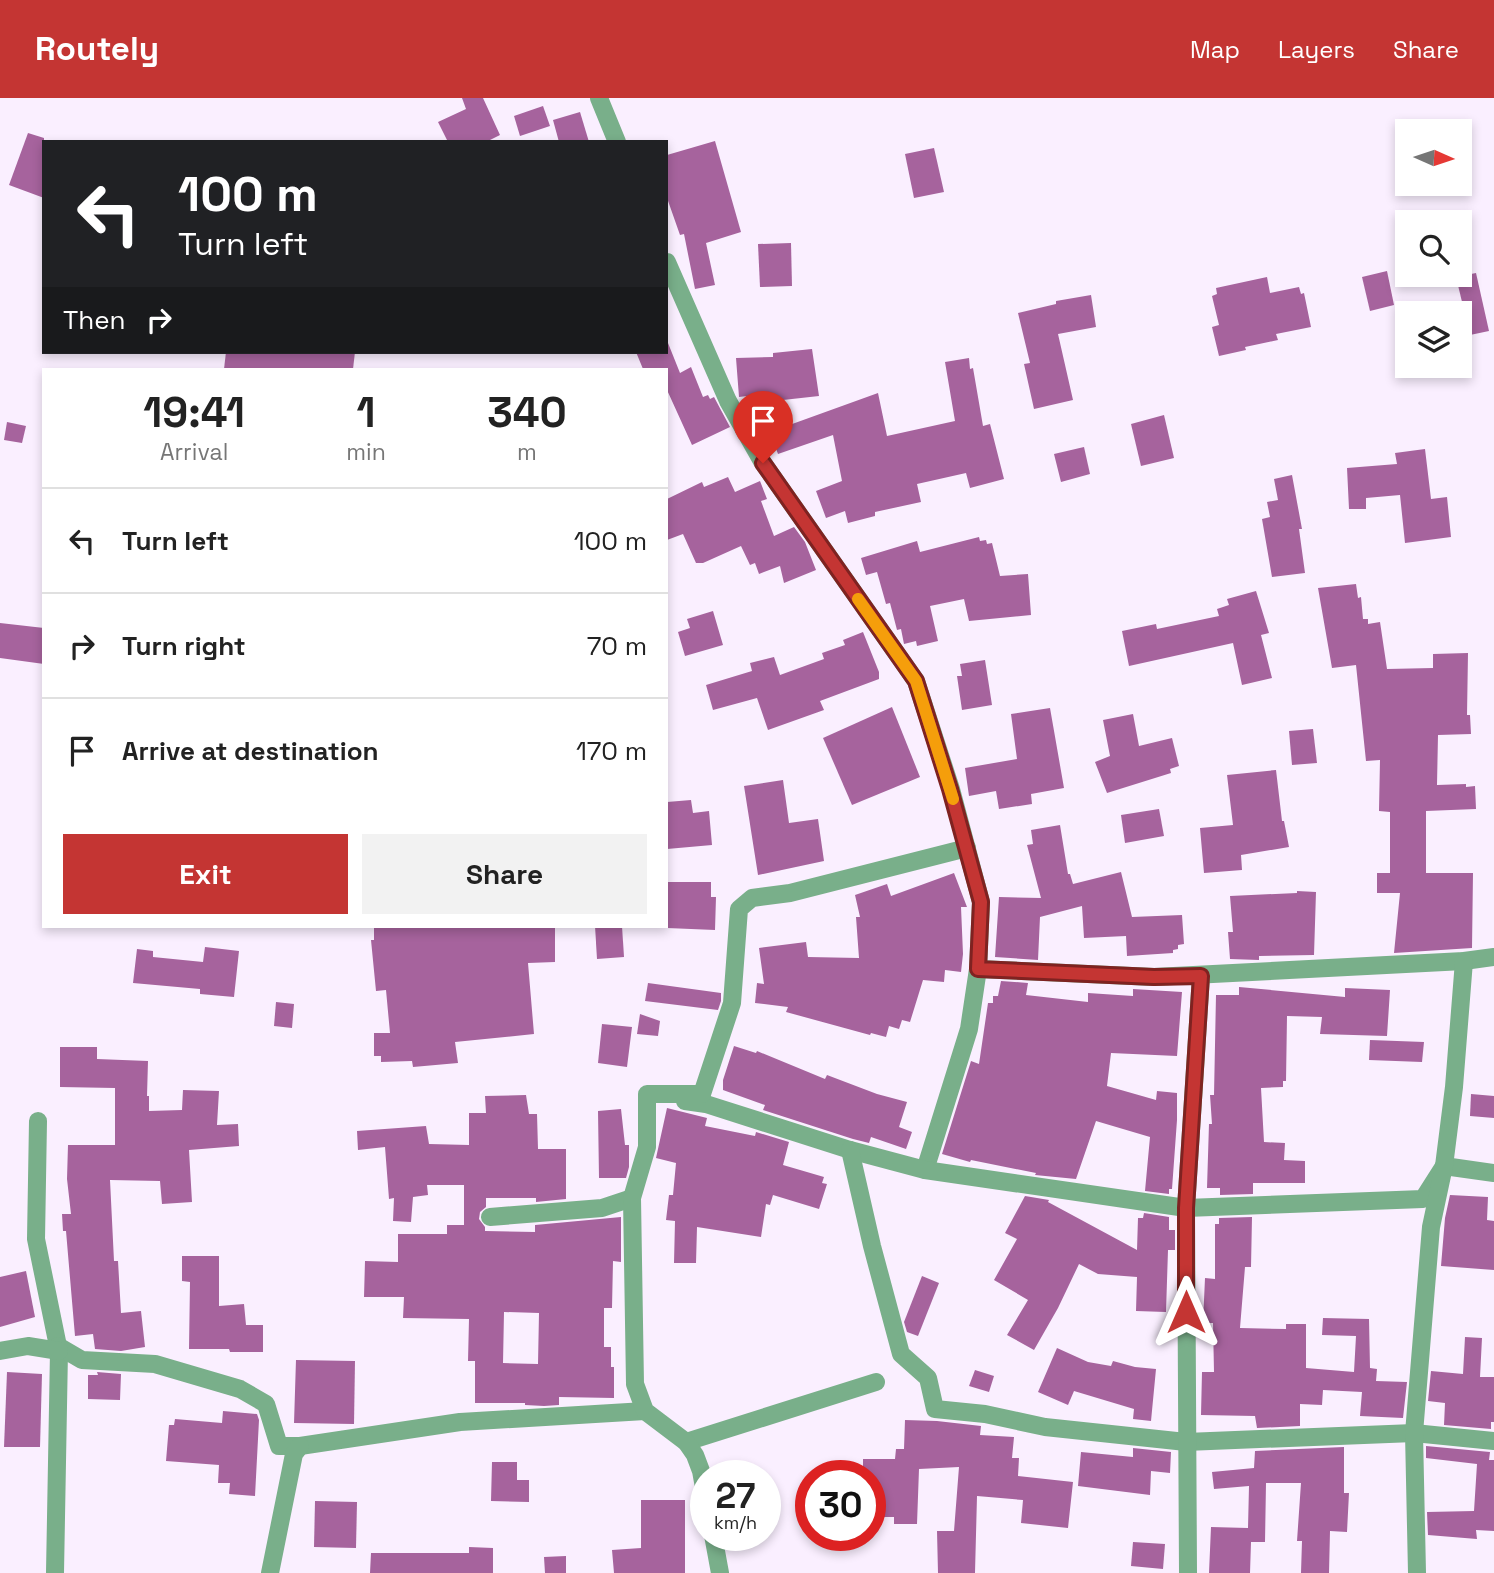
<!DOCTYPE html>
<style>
:root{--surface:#fff;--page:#f2f2f2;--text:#222;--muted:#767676;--line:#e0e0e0;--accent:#c43533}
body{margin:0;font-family:"Space Grotesk",sans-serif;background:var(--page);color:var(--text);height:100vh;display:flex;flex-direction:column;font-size:26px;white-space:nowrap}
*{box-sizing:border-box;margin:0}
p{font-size:23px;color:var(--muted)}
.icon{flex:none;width:38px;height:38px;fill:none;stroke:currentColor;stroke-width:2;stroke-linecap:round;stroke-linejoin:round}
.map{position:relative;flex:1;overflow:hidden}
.sheet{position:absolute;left:42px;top:270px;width:626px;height:560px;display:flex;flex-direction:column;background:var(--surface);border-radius:0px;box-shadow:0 4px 10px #0003}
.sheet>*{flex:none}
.hud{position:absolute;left:42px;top:42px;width:626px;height:214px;border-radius:0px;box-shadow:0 4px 10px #0003;background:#202124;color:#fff;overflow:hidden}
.needle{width:46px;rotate:93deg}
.fabs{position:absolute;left:1395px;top:21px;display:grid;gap:14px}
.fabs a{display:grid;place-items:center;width:77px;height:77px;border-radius:0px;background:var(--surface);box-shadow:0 4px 10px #0003;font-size:35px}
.speed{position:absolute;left:690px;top:1362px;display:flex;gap:14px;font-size:35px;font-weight:700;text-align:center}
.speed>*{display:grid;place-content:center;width:91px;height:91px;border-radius:50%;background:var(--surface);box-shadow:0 4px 10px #0003;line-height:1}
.speed small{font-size:18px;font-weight:400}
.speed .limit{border:10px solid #d22;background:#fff;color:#111}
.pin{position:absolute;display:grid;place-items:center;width:60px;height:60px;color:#fff;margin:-72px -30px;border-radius:50% 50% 50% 0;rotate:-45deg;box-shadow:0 0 7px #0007}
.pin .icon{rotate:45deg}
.me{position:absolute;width:77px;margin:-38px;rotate:0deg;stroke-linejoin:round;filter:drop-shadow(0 0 5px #0008)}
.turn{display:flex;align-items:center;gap:24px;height:147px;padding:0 21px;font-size:32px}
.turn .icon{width:91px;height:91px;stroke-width:2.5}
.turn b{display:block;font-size:49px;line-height:60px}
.then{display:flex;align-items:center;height:66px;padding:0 21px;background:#0003;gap:14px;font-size:26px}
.eta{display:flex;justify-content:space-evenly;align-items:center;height:119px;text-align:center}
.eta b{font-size:42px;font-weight:700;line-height:49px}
.primary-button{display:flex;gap:14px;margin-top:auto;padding:14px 21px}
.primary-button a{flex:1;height:80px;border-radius:0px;background:var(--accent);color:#fff;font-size:28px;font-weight:700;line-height:80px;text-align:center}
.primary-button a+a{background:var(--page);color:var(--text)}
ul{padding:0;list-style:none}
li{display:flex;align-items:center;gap:21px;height:105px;padding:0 21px;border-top:2px solid var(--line)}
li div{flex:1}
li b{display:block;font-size:26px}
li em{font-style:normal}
header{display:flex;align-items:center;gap:42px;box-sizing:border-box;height:98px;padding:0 35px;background:var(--accent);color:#fff}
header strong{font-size:33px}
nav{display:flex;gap:38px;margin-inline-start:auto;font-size:24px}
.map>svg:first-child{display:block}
.building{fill:#a6639d;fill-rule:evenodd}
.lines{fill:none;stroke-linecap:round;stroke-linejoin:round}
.minor{stroke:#79af8a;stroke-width:18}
.route-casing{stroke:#7f2221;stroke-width:18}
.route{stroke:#c43533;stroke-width:12}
.slow{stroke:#f59e0b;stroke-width:12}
</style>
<header>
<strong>Routely</strong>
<nav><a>Map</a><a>Layers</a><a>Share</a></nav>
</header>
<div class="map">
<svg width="1494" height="1475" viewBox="0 0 1494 1475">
<rect width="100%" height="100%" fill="#faefff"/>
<g class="building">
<path d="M462,0H483L500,37L486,44H448L438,24L466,11Z"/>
<path d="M543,8L550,28L520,38L514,18Z"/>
<path d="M580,14L589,44H559L553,22Z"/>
<path d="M28,35L44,40V100L9,87Z"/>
<path d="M715,43L741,134L706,145L715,187L695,191L684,136L680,137L667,100V57Z"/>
<path d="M934,50L944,94L914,100L905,56Z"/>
<path d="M791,145L792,188L760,189L758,146Z"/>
<path d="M1387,173L1394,207L1370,213L1362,179Z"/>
<path d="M1476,175L1489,233L1470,237L1456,179Z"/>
<path d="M1267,179L1270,195L1299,189L1301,196L1304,195L1311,229L1276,236L1278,242L1245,249L1246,252L1219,258L1212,229L1219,227L1212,198L1217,196L1216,190Z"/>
<path d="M1091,197L1096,229L1058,236L1073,302L1034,311L1024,266L1030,265L1018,215L1056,206V203Z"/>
<path d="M668,245L680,275L691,269L703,299L708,297L710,301L714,299L730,329L692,347L667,292V271H643L636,254H667Z"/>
<path d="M812,251L819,298L765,304L763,296L739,299L736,260L773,259V255Z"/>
<path d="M226,254H355L353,271H224Z"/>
<path d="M969,260L970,271L973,270L983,328L990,326L1004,381L970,390L966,375L917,386L921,404L875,414V418L848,425L845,413L826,420L816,393L842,383L833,337L778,356L770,334L878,295L887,338L955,323L945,264Z"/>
<path d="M1164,317L1174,360L1141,368L1131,326Z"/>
<path d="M7,324L26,328L22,345L4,342Z"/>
<path d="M1084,349L1090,376L1061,384L1054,356Z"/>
<path d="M1425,351L1431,401L1447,399L1451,439L1405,445L1400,397L1366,400V411H1349L1347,370L1397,366L1395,355Z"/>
<path d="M1292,377L1302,431H1299L1305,475L1272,479L1262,421L1270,419L1267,404L1278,402L1274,381Z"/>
<path d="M728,379L735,394L760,383L767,401L761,403L774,438L794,429L805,444L816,472L784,485L780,468L759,476L755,465L750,467L741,448L703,465H696L683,436L667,442V401L702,384L704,389Z"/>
<path d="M979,439L980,443L986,442L987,446L992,445L1000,478L1028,476L1031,517L969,523L964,501L930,508L938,543L917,548L916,543L904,546L901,531L897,532L890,505L886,506L877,474L866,477L861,460L917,443L920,454Z"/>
<path d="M1356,486L1358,500L1361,499L1363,521H1368V526L1380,524L1387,571L1433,570V556L1468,555L1467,617H1470L1471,636L1438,637L1437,687L1466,686V689L1475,688L1476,711L1426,713V775H1473L1472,850L1394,855L1400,795H1377V775H1390V714L1379,713L1380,662L1366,663L1356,567L1332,570L1318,490Z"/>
<path d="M1256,493L1269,535L1261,537L1272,580L1242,587L1233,545L1129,568L1122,533L1156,526L1157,531L1219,518L1217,511L1229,507L1227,501Z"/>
<path d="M713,513L723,547L685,558L678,534L690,530L687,521Z"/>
<path d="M0,525L44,530V566L0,560Z"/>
<path d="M863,534L879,574V581L820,603L824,612L768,632L757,600L713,612L706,587L752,573L750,565L774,559L780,577L824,561L822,555L845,547L843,542Z"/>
<path d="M985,562L992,607L962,612L957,578H962L960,566Z"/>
<path d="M892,609L920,679L852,707L823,640Z"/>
<path d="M1050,610L1064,690L1031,696L1032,706L999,711L996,693L969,698L965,670L1017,661L1011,616Z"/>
<path d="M1133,616L1139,648L1172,640L1179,668L1170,671L1171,675L1107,695L1095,664L1110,658L1103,622Z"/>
<path d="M1313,631L1317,665L1292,667L1289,633Z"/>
<path d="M1276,672L1282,723H1284L1289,749L1241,757L1242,772L1204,775L1200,730L1233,727L1227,677Z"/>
<path d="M783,682L789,725L818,721L824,763L758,777L744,688Z"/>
<path d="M691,702L693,715L709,713L712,747L667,751V704Z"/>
<path d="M1159,711L1164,738L1125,745L1121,717Z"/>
<path d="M1060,727L1068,776H1070L1073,786L1121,774L1132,819L1182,817L1184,846L1178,847V851L1173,852V855L1127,858L1126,838L1084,840L1082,808L1040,819L1038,862L995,859L999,799L1041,800L1027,747L1033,746L1031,732Z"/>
<path d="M954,775L967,809H961L963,856L961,874L945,872L944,884L923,882L910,924L902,922L899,931L889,928L886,939L871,935L870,937L786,914L788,909L755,905L757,885L764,886L759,850L806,844L808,859L859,860L856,819H860L855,797L887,786L891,798Z"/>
<path d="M667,784H711V799H716L715,832L667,830Z"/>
<path d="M1297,793L1316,794L1314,857L1259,858V862L1230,861L1228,834H1233L1230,798L1297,795Z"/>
<path d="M374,828H555V864L528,865L534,936L455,944L458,965L413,969L412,963L381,964V958H374V935H390L386,892L376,893L371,842H374Z"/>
<path d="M595,828H622L624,859L597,861Z"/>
<path d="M205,849L239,853L234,899L200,896V891L133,885L137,851L153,853V859L203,864Z"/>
<path d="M1001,883L1028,885L1026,897L1088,904V895L1133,898V891L1182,894L1177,958L1111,955L1107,988L1156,1002L1157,993L1177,995V1022L1172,1091H1169V1096L1145,1093L1150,1039L1096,1023L1076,1081L1035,1077L1036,1075L971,1062L970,1064L942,1056L971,963L979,966L988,905H993V898H998Z"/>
<path d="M648,885L721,895V903L718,912L645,903Z"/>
<path d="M1239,889L1345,899V890L1390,892L1387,938L1320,936L1322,919L1287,918L1286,983H1283V989L1261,990L1264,1044L1285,1045L1284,1062L1305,1063V1085H1253V1096L1220,1097V1090H1207L1209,1026H1212L1210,997H1214L1216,897H1239Z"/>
<path d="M276,904L294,906L292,930L274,928Z"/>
<path d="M640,916L660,923L658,938L637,936Z"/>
<path d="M602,926L632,929L627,969L598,965Z"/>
<path d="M1370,942L1424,944L1422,964L1369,962Z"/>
<path d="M734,948L756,955L757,953L825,981L827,977L877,996L907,1004L899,1029L912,1034L906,1051L871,1039L869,1045L853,1041L763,1012L765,1007L723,992V982Z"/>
<path d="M60,949H97V961L148,963L147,998H149V1013L182,1012L183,992L219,993L217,1027L238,1026L239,1048L189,1052L192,1104L162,1106L160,1083L110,1082L114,1163H118L121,1215L141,1213L145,1249L121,1253L95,1251L93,1236L75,1238L66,1133H63L62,1116H71L67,1081L68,1047H115V990L60,989Z"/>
<path d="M1471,996L1494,998V1020L1470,1018Z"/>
<path d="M526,997L529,1016H537L538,1051H566V1101L536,1104V1100H486V1109L480,1114L479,1121L485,1129V1133L535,1134V1127L621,1119V1164L613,1163L612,1210H604V1249H611V1269H614V1300L559,1299V1307L544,1308L525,1307V1305H475V1263H468L469,1221L403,1220L404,1199H364L365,1163L398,1164V1136H447V1127H464V1087H427L428,1097L413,1099L411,1124L393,1123L394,1100L389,1101L385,1049L358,1052L357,1033L426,1028L429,1046L469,1047V1015H486L485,998ZM504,1214L539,1215L538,1266L503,1265Z"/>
<path d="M667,1010L707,1020L705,1028L755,1038L756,1034L789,1044L783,1067L824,1079L822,1085L827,1086L819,1111L773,1097L770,1107L766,1106L761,1139L697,1129L696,1165H674L675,1123L666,1122L669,1097H673L676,1065L656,1060Z"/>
<path d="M621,1011L625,1047H629V1069L626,1080H599L598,1013Z"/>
<path d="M1450,1097L1488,1099L1487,1122L1494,1123V1172L1441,1168L1445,1120Z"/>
<path d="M1025,1098L1049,1102L1048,1104L1137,1152L1138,1120H1143L1144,1115L1169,1119V1132H1175V1152H1168L1166,1214L1136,1213L1137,1179L1098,1176L1079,1166L1058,1210L1034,1252L1007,1237L1028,1202L994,1182L1017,1141L1005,1135Z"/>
<path d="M1252,1119L1251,1169H1245L1240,1230L1286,1231V1226H1306V1270L1354,1274L1356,1238L1322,1237L1323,1220L1369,1221L1370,1270L1377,1271L1376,1283L1407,1284L1403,1320L1360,1318L1362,1294L1323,1292L1322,1307L1300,1306V1328L1257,1330L1255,1318L1201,1317L1202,1274H1214L1213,1225H1203L1205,1180L1215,1181V1126H1219V1120Z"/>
<path d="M182,1158H219V1208L244,1206L246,1227H263V1254H230L229,1251H189L190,1184L182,1183Z"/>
<path d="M26,1173L35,1219L0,1229V1179Z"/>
<path d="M922,1178L939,1185L918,1238L907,1234L904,1224Z"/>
<path d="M1465,1239L1482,1240L1480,1279H1494V1324H1491V1331L1444,1327L1445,1305L1428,1303L1431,1273L1463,1276Z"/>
<path d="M1057,1250L1088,1264L1111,1268L1113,1263L1135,1269L1156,1271L1151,1323L1133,1321L1134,1311L1074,1293L1068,1307L1038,1294Z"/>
<path d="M296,1262L355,1263L354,1326L294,1325Z"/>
<path d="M975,1272L994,1278L989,1294L969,1288Z"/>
<path d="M7,1274L42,1276L40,1349H4Z"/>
<path d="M97,1274L121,1276L120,1302L88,1301V1277H98Z"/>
<path d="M223,1313L257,1316L259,1322L255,1398L229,1396L230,1385H218L219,1367L166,1363L169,1327H174L175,1321L222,1325Z"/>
<path d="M905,1322L937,1323L981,1328L980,1337L1014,1339L1012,1360H1019L1018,1378L1073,1384L1068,1430L1021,1425L1023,1402L977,1398L975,1475H938L937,1433H954L959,1369L919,1371L917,1426H894V1419H870V1377H863V1361H895L896,1351H904Z"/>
<path d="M1426,1348L1490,1354L1489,1362H1494V1433L1476,1432L1477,1441L1428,1437L1427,1414L1474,1413L1477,1366L1426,1360Z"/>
<path d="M1344,1349V1395H1349L1347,1434L1330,1433L1329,1475H1301L1302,1443H1297L1301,1385H1266L1265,1444H1251L1250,1475H1209L1211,1429L1248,1430L1249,1388L1214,1391L1212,1374L1254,1370L1255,1353Z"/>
<path d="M1133,1350L1171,1354L1170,1375L1151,1373L1150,1397L1078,1388L1081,1354L1133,1359Z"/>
<path d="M492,1364H517V1382H529V1404L491,1403Z"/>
<path d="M641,1402H685V1475H614L612,1452L641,1450Z"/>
<path d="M315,1403L357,1404L356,1450L314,1449Z"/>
<path d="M1133,1444L1165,1446L1163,1471L1131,1468Z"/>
<path d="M469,1449L493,1450V1475H370L371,1455H469Z"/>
<path d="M566,1458V1475H545L544,1459Z"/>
</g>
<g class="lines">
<g class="minor">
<path d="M599,0L617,44"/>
<path d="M667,164L728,303L763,365L916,583L951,691L981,804L978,871L969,931L925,1072"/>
<path d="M978,871L1154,879L1464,863L1494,859"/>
<path d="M685,1003L706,1006L850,1052L925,1072L1186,1110L1423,1101L1444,1068"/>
<path d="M38,1023L36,1141L59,1253L55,1475"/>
<path d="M850,1052L872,1148L901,1256L928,1280L935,1311L985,1316L1045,1329L1186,1344L1414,1335L1494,1343"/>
<path d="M1444,1068L1494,1075"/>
<path d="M490,1119L602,1110L632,1100"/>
<path d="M58,1248L82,1262L155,1266L240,1291L266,1306L279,1348H300L460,1324L645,1313"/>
<path d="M0,1253L28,1248L59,1253"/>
<path d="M686,1344L876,1284"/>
<path d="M705,1395L701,1373L695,1357L686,1344L645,1313L635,1286L632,1100L647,1049V996H702L732,905L739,811L752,800L790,795L967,750"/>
<path d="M713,1437L720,1475"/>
<path d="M270,1475L294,1356L300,1348"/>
<path d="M1188,1475L1186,1110L1201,878"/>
<path d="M1417,1475L1414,1335L1431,1129L1444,1068L1454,989L1464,863"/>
</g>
</g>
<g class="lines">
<defs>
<path id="route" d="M763,365L916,583L950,691L981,804L978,871L1154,879L1201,878L1186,1110V1214"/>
</defs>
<use href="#route" class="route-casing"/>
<use href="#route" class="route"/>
<path class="slow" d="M858,501L916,583L953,701"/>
</g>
</svg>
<div class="fabs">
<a><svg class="needle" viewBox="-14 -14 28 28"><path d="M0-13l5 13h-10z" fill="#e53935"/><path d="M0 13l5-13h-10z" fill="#767676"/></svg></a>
<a><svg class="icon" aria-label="search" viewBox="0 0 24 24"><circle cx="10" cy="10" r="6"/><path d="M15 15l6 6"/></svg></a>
<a><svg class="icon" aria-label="layers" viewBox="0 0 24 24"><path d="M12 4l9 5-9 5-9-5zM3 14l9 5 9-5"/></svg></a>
</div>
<div class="speed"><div>27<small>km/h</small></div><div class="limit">30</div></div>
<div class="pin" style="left:763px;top:365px;background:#d93025"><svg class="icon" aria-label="arrive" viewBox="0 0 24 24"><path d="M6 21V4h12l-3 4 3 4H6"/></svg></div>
<svg class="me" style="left:1186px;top:1214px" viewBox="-20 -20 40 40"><path d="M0-17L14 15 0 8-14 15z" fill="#c43533" stroke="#fff" stroke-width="4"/></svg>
<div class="hud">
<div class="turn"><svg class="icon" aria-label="left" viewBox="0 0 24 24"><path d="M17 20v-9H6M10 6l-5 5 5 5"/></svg><div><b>100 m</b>Turn left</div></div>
<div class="then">Then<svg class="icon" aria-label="right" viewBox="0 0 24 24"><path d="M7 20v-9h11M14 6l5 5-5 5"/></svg></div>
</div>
<section class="sheet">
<div class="eta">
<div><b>19:41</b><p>Arrival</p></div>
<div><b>1</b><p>min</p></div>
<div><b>340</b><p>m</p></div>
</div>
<ul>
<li><svg class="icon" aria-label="left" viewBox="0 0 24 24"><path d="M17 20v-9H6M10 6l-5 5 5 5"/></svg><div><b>Turn left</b></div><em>100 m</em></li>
<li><svg class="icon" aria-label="right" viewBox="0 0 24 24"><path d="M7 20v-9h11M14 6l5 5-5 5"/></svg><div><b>Turn right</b></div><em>70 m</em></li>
<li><svg class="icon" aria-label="arrive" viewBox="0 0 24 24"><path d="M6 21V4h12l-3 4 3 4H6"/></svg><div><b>Arrive at destination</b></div><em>170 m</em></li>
</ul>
<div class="primary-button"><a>Exit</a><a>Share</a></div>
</section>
</div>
